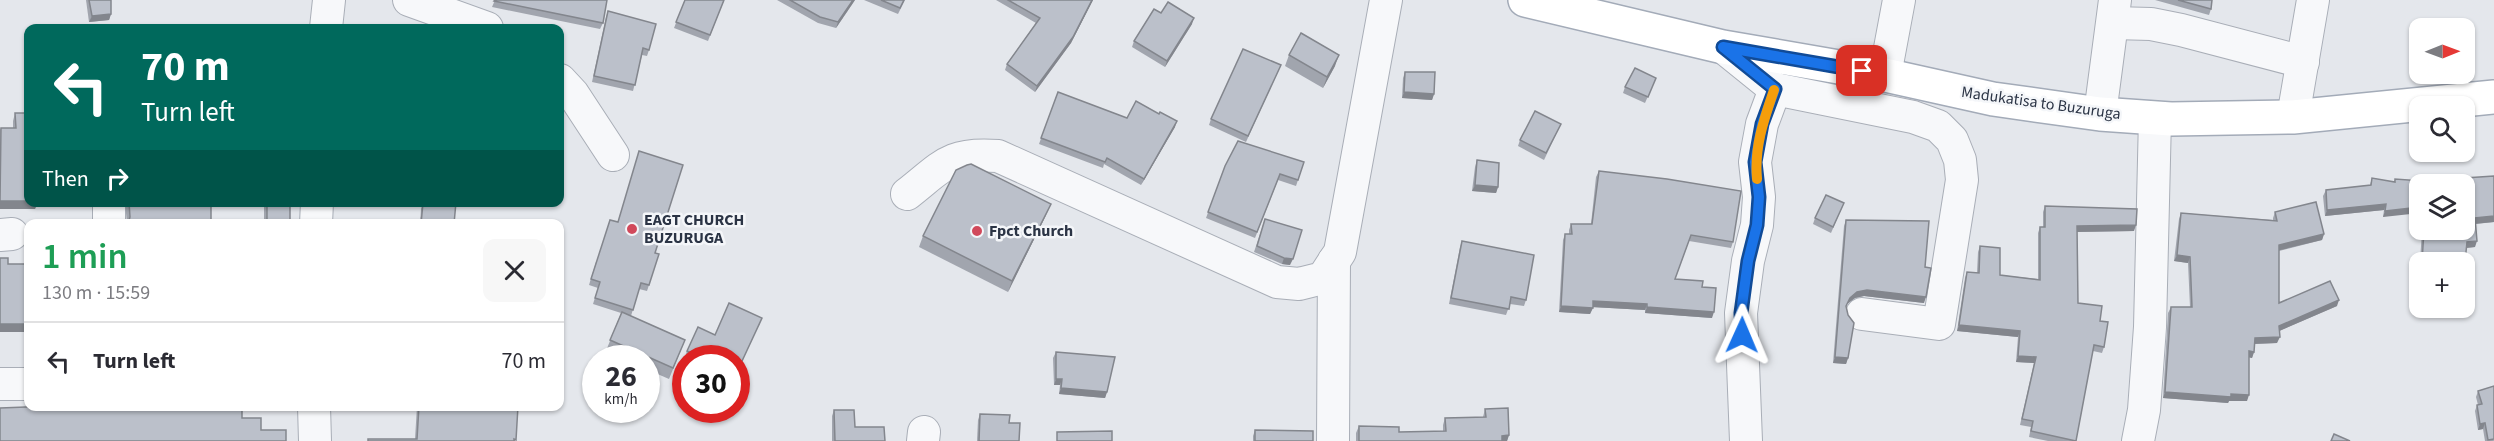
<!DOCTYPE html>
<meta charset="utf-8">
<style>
:root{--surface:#fff;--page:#f7f7f7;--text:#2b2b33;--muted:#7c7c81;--line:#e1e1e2}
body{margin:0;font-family:"Source Sans 3",sans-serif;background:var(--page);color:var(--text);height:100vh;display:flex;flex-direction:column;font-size:22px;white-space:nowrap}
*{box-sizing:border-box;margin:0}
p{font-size:20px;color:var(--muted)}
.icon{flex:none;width:33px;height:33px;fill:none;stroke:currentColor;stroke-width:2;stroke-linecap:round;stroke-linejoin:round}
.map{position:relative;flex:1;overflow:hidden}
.drawer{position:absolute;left:24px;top:219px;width:540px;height:192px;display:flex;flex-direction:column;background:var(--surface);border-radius:12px;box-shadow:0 2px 4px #0004}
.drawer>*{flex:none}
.hud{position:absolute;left:24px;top:24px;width:540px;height:183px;border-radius:12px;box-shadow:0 2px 4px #0004;background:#00695c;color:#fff;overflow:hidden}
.needle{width:39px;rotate:89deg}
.fabs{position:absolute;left:2409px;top:18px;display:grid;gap:12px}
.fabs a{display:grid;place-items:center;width:66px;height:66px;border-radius:12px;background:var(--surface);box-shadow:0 2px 4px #0004;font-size:30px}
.speed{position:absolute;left:582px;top:345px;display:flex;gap:12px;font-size:30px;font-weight:700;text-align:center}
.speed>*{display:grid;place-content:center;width:78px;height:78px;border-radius:50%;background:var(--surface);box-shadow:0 2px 4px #0004;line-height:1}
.speed small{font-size:15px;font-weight:400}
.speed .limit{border:9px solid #d22;background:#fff;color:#111}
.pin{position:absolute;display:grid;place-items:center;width:51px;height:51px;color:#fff;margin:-26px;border-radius:12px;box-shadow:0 3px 9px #0006}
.me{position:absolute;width:66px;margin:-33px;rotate:1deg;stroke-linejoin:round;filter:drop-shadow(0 0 4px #0008)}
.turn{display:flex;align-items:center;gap:21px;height:126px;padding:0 18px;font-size:27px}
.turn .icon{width:78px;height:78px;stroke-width:2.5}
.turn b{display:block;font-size:42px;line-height:51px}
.then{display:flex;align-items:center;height:57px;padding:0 18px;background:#0003;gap:12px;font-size:22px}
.round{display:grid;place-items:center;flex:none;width:63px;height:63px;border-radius:12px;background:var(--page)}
.headline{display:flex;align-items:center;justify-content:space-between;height:102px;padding:0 18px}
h1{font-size:36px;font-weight:600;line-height:45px;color:#1e9e55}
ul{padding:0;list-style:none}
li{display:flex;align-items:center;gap:18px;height:78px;padding:0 18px;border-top:2px solid var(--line)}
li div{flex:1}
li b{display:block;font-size:22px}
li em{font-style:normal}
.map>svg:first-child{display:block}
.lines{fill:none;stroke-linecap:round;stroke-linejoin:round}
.minor-casing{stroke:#a9aeb7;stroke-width:34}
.major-casing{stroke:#a3abb8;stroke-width:36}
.minor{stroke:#f7f8fa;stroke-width:32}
.major{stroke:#fff;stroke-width:33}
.wall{fill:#a1a5ae}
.shaded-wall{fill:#83868d}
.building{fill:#bbc0ca;stroke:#83868d;stroke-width:1.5}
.route-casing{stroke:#114b97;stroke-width:15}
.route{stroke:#1a73e8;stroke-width:10}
.slow{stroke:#f59e0b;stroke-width:10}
.poi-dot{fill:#d1495b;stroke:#f4f6f9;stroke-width:2}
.labels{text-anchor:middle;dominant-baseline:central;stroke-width:5;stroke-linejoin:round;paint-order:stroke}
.street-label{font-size:16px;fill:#2b3445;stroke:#f4f6f9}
.poi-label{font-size:16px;font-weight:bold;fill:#2b3445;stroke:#f4f6f9;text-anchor:start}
</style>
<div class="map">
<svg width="2494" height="441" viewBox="0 0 2494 441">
<rect width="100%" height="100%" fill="#e4e7ec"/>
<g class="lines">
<defs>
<g id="minor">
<path d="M409,0L487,28"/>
<path d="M2113,23L2151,24L2181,30L2303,62"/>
<path d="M326,28L329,0"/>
<path d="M1723,47L1775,89L1762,124L1755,162L1759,197L1757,225L1748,261L1741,313L1746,441"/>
<path d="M1885,75L1899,0"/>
<path d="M560,80L573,94L613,155"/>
<path d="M1775,89L1913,117L1938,126L1952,140L1960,160L1962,180L1939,324L1862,314"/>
<path d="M2100,114L2115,0"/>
<path d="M2293,117L2313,0"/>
<path d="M907,194C943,166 949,152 998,156L1277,282L1299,284L1323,278L1340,252L1386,0"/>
<path d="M109,224V202"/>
<path d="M316,224L317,202"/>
<path d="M0,235L12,234"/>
<path d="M0,384H28"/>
<path d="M314,406L315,441"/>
<path d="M923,441L924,432"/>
<path d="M1333,441L1334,261"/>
<path d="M2138,441L2144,410L2150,327L2155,118"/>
</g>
<path id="major" d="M1525,0L1723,47L1885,75L1993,99L2100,114L2171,119L2293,117L2494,97"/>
</defs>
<use href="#minor" class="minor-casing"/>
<use href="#major" class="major-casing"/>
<use href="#minor" class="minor"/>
<use href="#major" class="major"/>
</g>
<g class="wall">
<path d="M86,0H111V14L109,20L89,22Z"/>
<path d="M495,0L603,23L600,29L492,7Z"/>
<path d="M685,0H724L708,41L674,28Z"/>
<path d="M777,0H855L836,28L818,23Z"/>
<path d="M864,0H905L898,14Z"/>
<path d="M996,0H1093L1071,43L1035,92L1005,70L1007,64L1036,23Z"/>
<path d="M2155,0H2212L2211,9L2209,15Z"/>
<path d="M608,11L649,50L647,56L642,55L633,91L592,82L606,17Z"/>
<path d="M1161,13L1192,24L1165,67L1132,47L1134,41Z"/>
<path d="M1289,55L1335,66L1323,88L1285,66Z"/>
<path d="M1281,65L1246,142L1209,125L1211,119Z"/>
<path d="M1405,72L1434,94L1432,100L1402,98L1403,78Z"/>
<path d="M1656,78L1645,103L1623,93L1625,87Z"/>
<path d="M1058,92L1127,118L1175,127L1141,185L1104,164L1103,168L1039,144Z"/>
<path d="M15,113L28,202H57L37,204L35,209H0V130L1,128H13V121Z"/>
<path d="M1561,124L1544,160L1518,146L1520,140Z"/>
<path d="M1477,160L1498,187L1496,193L1472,191L1475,167Z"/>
<path d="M1304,162L1296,186L1278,180L1255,238L1206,218L1225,166Z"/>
<path d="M1599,171L1733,242L1731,248L1689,241L1675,279L1702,287L1712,318L1645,313V310L1593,307L1590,314L1559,312L1563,240L1565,234H1569V230L1571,224H1591L1596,177Z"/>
<path d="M2494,176V222L2476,224L2475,247L2466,248L2464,262H2420L2422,230H2464V184L2383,217L2384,210L2325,216L2323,196L2326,190L2370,185L2372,178L2394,182L2395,179L2448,183L2450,179Z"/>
<path d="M125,202H211V220L210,224H127Z"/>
<rect x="264" y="202" width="26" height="22"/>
<path d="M423,203L454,224H420L421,209Z"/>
<path d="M1844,203L1831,233L1813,224L1815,218Z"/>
<path d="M2045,206L2134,231L2077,232L2078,303L2100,321L2104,347L2102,353L2093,351L2076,441H2048L2029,437L2031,427L2020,425L2034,363L2016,362L2018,337L1957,331L1965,278L1967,272L1977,273L1978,252L1980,246L2000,275L2038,279V233L2040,227H2043V212Z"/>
<path d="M2275,212L2324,234L2322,240L2279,251V303L2337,306L2279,331L2277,343L2254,344V352L2252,358L2249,357L2247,401H2229L2228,403L2163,398L2168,313L2171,307H2190L2188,263L2174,261L2179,219L2181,213L2273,220V218Z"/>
<path d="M1046,215L1008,292L919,247L923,236Z"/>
<path d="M1265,219L1290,265L1282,264L1254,252Z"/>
<path d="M1846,220L1925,267L1924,303L1864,296L1855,298L1847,304L1846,306L1848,358L1846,364L1833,363L1844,226Z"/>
<path d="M1462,241L1526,300L1524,306L1510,304L1506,315L1449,304L1460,247Z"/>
<path d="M655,253L649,285L647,291L639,289L631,316L685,340L669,379L646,369V358H622L606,351L621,313L593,304L598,288L589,285L596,262Z"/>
<path d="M760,324L736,358H688L685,357L687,351L715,335Z"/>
<path d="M1056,352L1107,392L1105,398L1059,394L1060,385H1054L1053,358Z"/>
<path d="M2478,391L2494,441H2485L2483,429L2478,430L2475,411L2477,405H2478L2476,397Z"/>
<path d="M417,406H518L515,441H368V439H415Z"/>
<path d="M1485,409L1509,435L1507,441H1356V433L1359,426L1399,432L1443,431V425L1445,418L1483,417Z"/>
<path d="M834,410L855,427L885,441H832V416Z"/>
<path d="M980,414L1009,423L1019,441H977L978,420Z"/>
<path d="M1255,430L1313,441H1253V436Z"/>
</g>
<g class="shaded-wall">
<path d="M853,0H855L836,28L838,22Z"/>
<path d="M1092,0H1093L1071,43L1035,92L1037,86Z"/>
<path d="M111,14L109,20L89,22L92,16Z"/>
<path d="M1194,18L1192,24L1165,67L1167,61Z"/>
<path d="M1339,55L1335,66L1323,88L1327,77Z"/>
<path d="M1404,92L1434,94L1432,100L1402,98Z"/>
<path d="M1177,121L1175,127L1141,185L1144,179Z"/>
<path d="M1475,185L1498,187L1496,193L1472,191Z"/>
<path d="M0,201H28V202H57L37,204L35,209H0Z"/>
<path d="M1051,204L1046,215L1008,292L1012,281Z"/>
<path d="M2386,204L2384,210L2325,216L2327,210Z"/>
<path d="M2420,207V213L2383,217L2385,211Z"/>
<path d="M2494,216V222L2473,224L2475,218Z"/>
<path d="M203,220H211L210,224H201Z"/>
<path d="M2136,225L2134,231L2075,232L2077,226Z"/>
<path d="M2324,234L2322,240L2276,251L2279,245Z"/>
<path d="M2477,241L2475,247L2465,248L2467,242Z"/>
<path d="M2177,255L2190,257L2188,263L2174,261Z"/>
<path d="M1284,258L1293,259L1290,265L1282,264Z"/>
<path d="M1867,290L1926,297L1924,303L1864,296L1855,298L1847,304L1850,298L1857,292Z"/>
<path d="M2339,300L2337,306L2277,332L2279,326Z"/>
<path d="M1593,301L1647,304L1645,310L1591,307Z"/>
<path d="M1561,306L1593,308L1590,314L1559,312Z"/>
<path d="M1647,307L1714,312L1712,318L1645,313Z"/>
<rect x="0" y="324" width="28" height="8"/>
<path d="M1959,325L2020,331L2018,337L1957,331Z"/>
<path d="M2280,337L2277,343L2252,344L2255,338Z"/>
<path d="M2249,351L2254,352L2252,358L2247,357Z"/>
<path d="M2018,356L2036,357L2034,363L2016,362Z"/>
<path d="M1835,357L1848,358L1846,364L1833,363Z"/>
<path d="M1056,379H1062L1060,385H1054Z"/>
<path d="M1061,388L1107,392L1105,398L1059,394Z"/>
<path d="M2165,392L2249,395L2247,401H2229L2228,403L2163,398Z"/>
<path d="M2485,423L2483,429L2478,430L2480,424Z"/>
<path d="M1509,435L1507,441H1500L1502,436Z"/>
</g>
<g class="building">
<path d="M89,0H111V14L92,16Z"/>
<path d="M495,0H607L603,23L494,1Z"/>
<path d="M685,0H724L710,35L676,22Z"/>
<path d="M790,0H853L838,22L820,17Z"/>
<path d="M881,0H904L900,8Z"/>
<path d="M1008,0H1092L1073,37L1037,86L1007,64L1040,18Z"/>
<path d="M2178,0H2212L2211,9Z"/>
<path d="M1168,2L1194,18L1167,61L1134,41L1154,9L1161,13Z"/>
<path d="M608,11L656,24L649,50L643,48L635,85L594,76Z"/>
<path d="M1301,33L1339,55L1327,77L1289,55Z"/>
<path d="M1243,49L1281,65L1248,136L1211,119Z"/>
<path d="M1635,68L1656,78L1648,97L1625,87Z"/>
<path d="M1405,72H1435L1434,94L1404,92Z"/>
<path d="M1058,92L1127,118L1136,101L1159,114L1160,112L1177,121L1144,179L1107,158L1105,162L1041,138Z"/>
<path d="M1535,111L1561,124L1546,153L1520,140Z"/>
<path d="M15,113H28V201H0L1,128H16Z"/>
<path d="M1238,141L1304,162L1298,180L1280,174L1257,232L1208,212L1225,166Z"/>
<path d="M639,151L683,165L655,253L659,254L649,285L641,283L633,310L595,298L600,282L591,279L610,220L618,222Z"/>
<path d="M1477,160L1499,163L1498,187L1475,185Z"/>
<path d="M971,164L1051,204L1012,281L923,236L956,170L967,165Z"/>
<path d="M1599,171L1667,179L1741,191L1733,242L1691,235L1675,279L1703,281L1702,287L1716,288L1714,312L1647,307V304L1593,301V308L1561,306L1565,234H1572L1571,224H1592Z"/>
<path d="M2494,176V216L2475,218L2477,241L2467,242L2464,272V262H2422L2424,230H2464V184H2420V207L2385,211L2386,204L2327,210L2326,190L2371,185L2372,178L2395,182V179L2450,183V179Z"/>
<path d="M1826,195L1844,203L1833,227L1815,218Z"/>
<path d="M129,202H211V220H203L202,224H128L130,217Z"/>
<rect x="267" y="202" width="23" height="22"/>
<path d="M456,202L454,224H421L423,203Z"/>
<path d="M2316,202L2324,234L2279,245V303L2330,281L2339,300L2279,326L2280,337L2255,338L2254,352L2249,351V395L2231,394V397L2165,392L2171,307H2192L2190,257L2177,255L2181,213L2277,221L2275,212Z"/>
<path d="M2045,206L2137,209L2136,225L2077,226L2078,303L2102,306L2100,321L2108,322L2104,347L2094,345L2076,441L2031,431L2033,421L2022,419L2036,357L2018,356L2020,331L1959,325L1967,272L1979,273L1980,246L2000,248V275L2040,280V227H2045Z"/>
<path d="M1265,219L1302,230L1293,259L1284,258L1257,246Z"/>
<path d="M1846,220L1929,221L1925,267L1931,268L1926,297L1867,290L1857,292L1850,298L1846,306L1848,315L1854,323L1848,358L1835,357Z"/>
<path d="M1462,241L1534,255L1526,300L1511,297L1509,309L1451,298Z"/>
<path d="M0,258H8V264H28V324H0Z"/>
<path d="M729,303L762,318L736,374V358H703L687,351L698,327L715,335Z"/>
<path d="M622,312L685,340L673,368L610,340Z"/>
<path d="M1056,352L1115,357L1107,392L1061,388L1062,379H1056Z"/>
<path d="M2494,386V439L2488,440L2485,423L2480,424L2477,405L2482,404L2478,391Z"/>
<path d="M52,406H242V418H261V430H286V441H0V408Z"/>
<path d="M419,406H518L516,440L514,439V441H368V439H417Z"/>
<path d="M1508,408L1509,435L1502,436V441H1359V426L1399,427V432L1446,431L1445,418L1486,417L1485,409Z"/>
<path d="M834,410H854L855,427H884L885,441H835Z"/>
<path d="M980,414L1010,415L1009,423H1020L1019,441H979Z"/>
<path d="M1255,430L1313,431V441H1255Z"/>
<path d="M1112,431V441H1057V432Z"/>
<path d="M2334,434L2350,441H2331Z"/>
</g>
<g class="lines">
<defs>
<path id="route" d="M1742,335L1741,313L1748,261L1757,225L1759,197L1755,162L1762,124L1775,89L1723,47L1862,71"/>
</defs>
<use href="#route" class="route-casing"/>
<use href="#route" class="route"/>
<path class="slow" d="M1757,179C1754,147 1764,119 1774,90"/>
</g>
<g class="poi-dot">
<circle cx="632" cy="229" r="6"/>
<circle cx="977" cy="231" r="6"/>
</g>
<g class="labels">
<g class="street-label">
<text transform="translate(2041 103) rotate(8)">Madukatisa to Buzuruga</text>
</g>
<g class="poi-label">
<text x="644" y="220">EAGT CHURCH<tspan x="644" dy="18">BUZURUGA</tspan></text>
<text x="989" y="231">Fpct Church</text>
</g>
</g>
</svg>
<div class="fabs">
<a><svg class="needle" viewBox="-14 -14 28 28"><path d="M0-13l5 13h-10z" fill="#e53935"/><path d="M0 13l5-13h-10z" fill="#7c7c81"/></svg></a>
<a><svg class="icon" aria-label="search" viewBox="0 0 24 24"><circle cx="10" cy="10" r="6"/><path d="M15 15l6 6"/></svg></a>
<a><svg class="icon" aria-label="layers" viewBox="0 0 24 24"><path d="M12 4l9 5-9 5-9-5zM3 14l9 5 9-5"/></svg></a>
<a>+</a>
</div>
<div class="speed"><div>26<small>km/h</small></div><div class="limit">30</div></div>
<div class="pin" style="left:1862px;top:71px;background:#d93025"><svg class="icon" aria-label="arrive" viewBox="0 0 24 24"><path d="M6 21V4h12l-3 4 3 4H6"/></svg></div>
<svg class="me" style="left:1742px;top:335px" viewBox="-20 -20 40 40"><path d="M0-17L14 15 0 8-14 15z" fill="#1a73e8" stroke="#fff" stroke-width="4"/></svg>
<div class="hud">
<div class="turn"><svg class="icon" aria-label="left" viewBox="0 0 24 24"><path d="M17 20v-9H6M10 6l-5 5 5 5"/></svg><div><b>70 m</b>Turn left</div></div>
<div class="then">Then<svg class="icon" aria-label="right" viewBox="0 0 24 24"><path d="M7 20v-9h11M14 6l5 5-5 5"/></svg></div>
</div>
<section class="drawer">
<div class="headline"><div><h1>1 min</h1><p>130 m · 15:59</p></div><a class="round"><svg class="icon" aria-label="close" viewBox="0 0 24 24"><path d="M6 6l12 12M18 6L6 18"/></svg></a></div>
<ul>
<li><svg class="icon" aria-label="left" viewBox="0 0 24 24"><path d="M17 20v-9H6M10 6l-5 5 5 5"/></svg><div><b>Turn left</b></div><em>70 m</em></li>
</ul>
</section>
</div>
